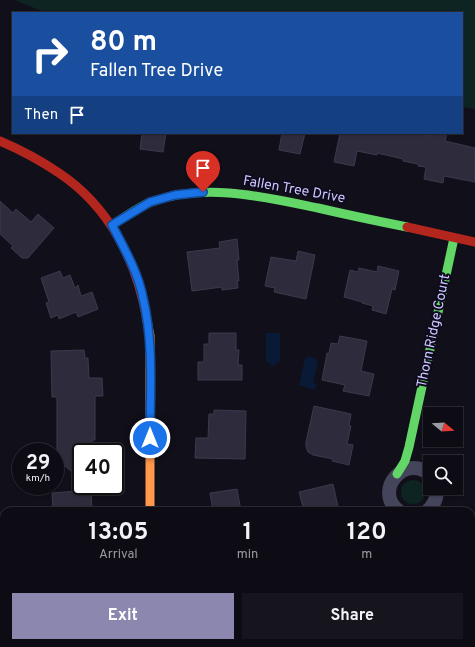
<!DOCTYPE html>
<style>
:root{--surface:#0d0b13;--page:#16141c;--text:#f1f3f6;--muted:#9a9ba0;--line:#2d2b33;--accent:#8b87ae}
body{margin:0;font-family:Overpass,sans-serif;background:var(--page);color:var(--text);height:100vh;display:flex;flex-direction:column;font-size:15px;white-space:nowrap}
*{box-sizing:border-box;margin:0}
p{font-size:13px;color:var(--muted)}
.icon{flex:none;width:22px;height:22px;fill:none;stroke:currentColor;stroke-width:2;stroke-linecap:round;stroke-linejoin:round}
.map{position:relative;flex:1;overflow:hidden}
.sheet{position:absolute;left:0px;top:507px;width:475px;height:140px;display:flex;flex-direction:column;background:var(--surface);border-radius:12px 12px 0 0;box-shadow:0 1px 3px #0004,0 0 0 1px var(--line)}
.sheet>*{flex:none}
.hud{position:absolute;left:12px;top:12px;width:451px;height:122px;border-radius:0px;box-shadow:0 1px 3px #0004,0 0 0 1px var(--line);background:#1a4fa0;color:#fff;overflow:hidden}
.needle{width:26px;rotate:108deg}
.controls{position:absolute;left:423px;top:407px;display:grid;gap:8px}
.controls a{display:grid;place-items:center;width:40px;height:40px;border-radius:0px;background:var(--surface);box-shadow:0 1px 3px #0004,0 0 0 1px var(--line);font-size:20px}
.speed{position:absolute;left:12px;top:443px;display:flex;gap:8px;font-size:20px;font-weight:700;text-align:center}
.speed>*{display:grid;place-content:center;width:52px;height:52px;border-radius:50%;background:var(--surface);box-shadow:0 1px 3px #0004,0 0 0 1px var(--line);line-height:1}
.speed small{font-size:10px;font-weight:400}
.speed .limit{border:2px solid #111;border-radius:6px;background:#fff;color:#111}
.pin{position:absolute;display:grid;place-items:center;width:34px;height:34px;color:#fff;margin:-41px -17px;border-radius:50% 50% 50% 0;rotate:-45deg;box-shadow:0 0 4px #0007}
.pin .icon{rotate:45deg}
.me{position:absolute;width:44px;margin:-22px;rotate:0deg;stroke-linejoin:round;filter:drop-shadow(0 0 3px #0008)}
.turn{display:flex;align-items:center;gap:14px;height:84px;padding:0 12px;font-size:18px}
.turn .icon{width:52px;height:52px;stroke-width:2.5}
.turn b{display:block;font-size:28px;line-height:34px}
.then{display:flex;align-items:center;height:38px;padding:0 12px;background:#0003;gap:8px;font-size:15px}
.eta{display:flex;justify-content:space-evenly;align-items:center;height:68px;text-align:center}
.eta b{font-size:24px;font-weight:700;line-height:28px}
.cta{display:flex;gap:8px;margin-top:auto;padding:8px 12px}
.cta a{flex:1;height:46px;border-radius:0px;background:var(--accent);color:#fff;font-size:16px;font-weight:700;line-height:46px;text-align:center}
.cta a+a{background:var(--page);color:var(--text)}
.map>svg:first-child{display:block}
.green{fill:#0e2423}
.water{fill:#091a36}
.building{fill:#2e2c3c;stroke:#3c394e}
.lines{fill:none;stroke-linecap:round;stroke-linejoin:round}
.lane{stroke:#44445a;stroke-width:7}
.street{stroke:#44445a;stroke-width:14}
.fast{stroke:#63d668;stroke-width:9}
.slow{stroke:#ff974d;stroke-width:9}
.jam{stroke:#b3261e;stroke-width:9}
.route-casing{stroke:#114b97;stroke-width:10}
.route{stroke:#1a73e8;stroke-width:7}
.labels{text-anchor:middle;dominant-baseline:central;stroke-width:4;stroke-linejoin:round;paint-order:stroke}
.street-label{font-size:14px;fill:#ccc7ff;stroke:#0e0b1d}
</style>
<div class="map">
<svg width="475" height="647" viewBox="0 0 475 647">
<rect width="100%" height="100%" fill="#110f19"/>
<g class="green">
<path d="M14,0H475V109L462,107V13H47Z"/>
<circle cx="413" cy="492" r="12"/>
</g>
<g class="water">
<path d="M266,333H280V362H277L275,365L271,366L269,362H266Z"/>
<path d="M309,357L315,358L318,361L313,383L316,384L317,386L314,390L299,385L305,358Z"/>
</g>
<g class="building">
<path d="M142,133H166L163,152L140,149Z"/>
<path d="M282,133H305L300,154L279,150Z"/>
<path d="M340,133H415L430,136V133H447L445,141L475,148V182L444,176L443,183L424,179L426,167L418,166V164L403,161V159L377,153V155L357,151L354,166L334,162Z"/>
<path d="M0,201L13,213L16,209L31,222L38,214L54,228L28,258H22L11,248L13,246L0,234Z"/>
<path d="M237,239L239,260H237L239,281L237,280L238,288L222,290V287L192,291L187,252L220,248L219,242Z"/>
<path d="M298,251L315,255L306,299L274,292L275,288L265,286L271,257L296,261Z"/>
<path d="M378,266L399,271L395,290L392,289L386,314L372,310L373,306L362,303V302L344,297L350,270L358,272L359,268L377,272Z"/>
<path d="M60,271L63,278L70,275L75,288L78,285L81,296L92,292L98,309L78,317L76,312L59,319L58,315L51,318L46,303L49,302L41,278Z"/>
<path d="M209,333H236V350H239L238,365H242V380H198V362H204V344H209Z"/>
<path d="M340,336L367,341L361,371L374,374L369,396L343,391L345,385L322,380L327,353L329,354L331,343L338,344Z"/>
<path d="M84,350L85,358H88L89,378H102L103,396H95V440H92V445H87V452H81V480L64,465H57V397H52L51,351Z"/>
<path d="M314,406L351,414L349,426H351L347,444L353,445L349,465L332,461L333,459L313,455L308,452L306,447V442Z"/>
<path d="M214,410L246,411L245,459L195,458L196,438H208L209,414H214Z"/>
<path d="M333,484L339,511H304L299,492Z"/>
<path d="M237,489L241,511H213L210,493Z"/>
<path d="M91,490L92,511H53L52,493Z"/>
</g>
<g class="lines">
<path class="lane" d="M165,647L168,643"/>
<g class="street">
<path d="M399,511C372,491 406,452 430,475"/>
<path d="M427,511C434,505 438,497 436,488"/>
<path d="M194,643L198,647"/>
</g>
<g class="fast">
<path d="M112,225C124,218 138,207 151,202C204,182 265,197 318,208C348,215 377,221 407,227"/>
<path d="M397,474L405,461L409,447L454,238"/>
</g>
<path class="slow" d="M147,321L150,336V511"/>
<g class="jam">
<path d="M0,141C21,150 40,160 59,173C110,207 137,262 147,321"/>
<path d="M407,227L475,242"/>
</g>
</g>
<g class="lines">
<defs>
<path id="route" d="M150,438C150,392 154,344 143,298C138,272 124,248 112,225L150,202L175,195L203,192"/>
</defs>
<use href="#route" class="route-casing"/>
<use href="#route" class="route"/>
</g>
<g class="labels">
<g class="street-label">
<text transform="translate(294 190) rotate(10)">Fallen Tree Drive</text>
<text transform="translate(434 331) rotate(-78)">Thorn Ridge Court</text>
</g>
</g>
</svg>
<div class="controls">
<a><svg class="needle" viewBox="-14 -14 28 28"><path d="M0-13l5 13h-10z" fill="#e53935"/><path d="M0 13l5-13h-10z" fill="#9a9ba0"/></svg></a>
<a><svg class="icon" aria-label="search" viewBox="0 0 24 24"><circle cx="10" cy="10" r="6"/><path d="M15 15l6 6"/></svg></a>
</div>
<div class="speed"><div>29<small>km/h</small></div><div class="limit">40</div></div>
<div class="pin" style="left:203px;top:192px;background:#d93025"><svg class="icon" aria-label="arrive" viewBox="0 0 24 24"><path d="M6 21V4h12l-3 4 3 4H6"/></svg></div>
<svg class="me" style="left:150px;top:438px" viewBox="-20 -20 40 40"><circle r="17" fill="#1a73e8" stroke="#fff" stroke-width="3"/><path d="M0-11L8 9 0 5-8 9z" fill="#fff"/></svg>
<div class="hud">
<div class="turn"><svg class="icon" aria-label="right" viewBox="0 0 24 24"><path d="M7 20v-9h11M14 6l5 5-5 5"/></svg><div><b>80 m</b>Fallen Tree Drive</div></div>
<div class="then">Then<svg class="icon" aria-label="arrive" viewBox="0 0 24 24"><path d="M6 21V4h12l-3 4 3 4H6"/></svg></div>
</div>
<section class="sheet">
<div class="eta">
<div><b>13:05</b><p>Arrival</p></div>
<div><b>1</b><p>min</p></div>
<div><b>120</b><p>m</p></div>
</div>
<div class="cta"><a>Exit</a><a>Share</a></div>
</section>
</div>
